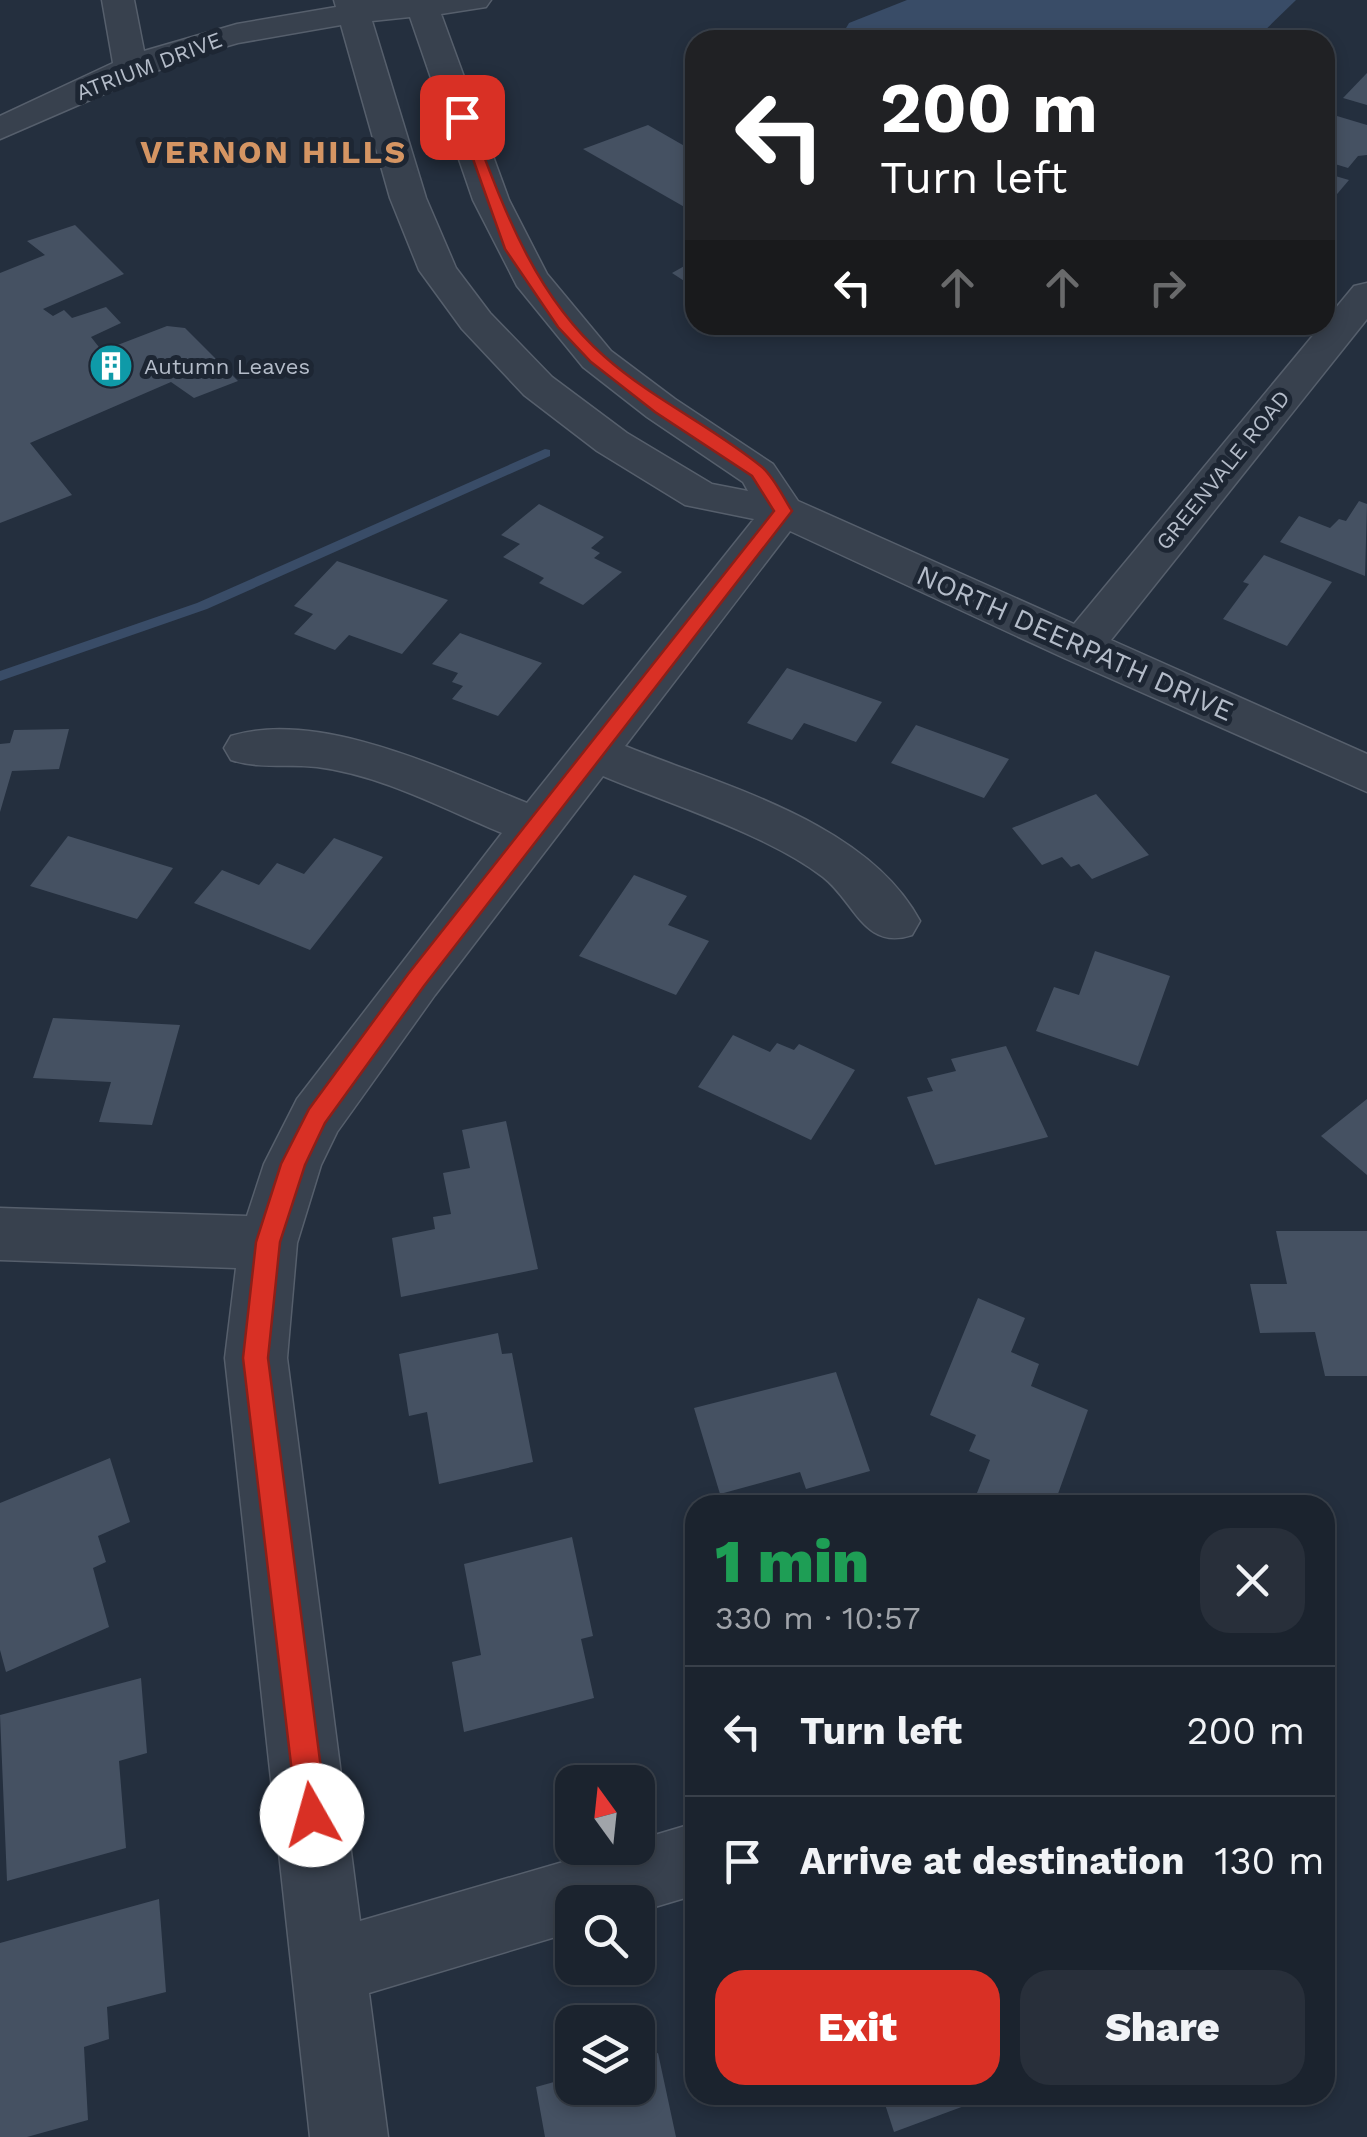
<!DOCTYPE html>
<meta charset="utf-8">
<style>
:root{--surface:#1b232e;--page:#282f3a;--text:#f1f3f6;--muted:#a0a4aa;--line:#39404a;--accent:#d93025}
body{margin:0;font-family:"Work Sans",sans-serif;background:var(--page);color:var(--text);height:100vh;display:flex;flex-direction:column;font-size:38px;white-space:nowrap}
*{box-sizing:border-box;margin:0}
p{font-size:32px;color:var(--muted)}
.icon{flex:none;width:55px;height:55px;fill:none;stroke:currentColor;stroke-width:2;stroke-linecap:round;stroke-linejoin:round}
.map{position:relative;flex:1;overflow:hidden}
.panel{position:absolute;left:685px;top:1495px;width:650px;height:610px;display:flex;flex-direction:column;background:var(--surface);border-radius:30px;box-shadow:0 5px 15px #0003,0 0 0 2px var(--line)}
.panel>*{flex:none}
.hud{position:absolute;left:685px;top:30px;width:650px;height:305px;border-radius:30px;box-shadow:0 5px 15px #0003,0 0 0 2px var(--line);background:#202124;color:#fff;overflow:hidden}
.needle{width:65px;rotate:345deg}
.controls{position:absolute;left:555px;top:1765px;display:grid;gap:20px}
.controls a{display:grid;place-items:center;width:100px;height:100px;border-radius:20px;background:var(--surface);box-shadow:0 5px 15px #0003,0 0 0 2px var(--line);font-size:50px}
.pin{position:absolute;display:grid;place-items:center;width:85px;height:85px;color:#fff;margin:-42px;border-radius:20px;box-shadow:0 5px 15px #0006}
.me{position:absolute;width:110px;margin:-55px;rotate:353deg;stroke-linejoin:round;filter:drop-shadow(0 0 8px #0008)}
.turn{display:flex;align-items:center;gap:35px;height:210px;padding:0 30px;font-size:45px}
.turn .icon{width:130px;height:130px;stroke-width:2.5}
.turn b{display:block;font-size:70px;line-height:85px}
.lanes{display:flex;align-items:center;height:95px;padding:0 30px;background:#0003;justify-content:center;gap:50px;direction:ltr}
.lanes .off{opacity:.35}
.round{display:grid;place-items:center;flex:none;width:105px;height:105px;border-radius:30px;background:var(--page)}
.head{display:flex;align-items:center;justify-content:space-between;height:170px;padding:0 30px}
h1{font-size:60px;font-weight:800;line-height:75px;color:#1e9e55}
.button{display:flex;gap:20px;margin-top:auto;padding:20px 30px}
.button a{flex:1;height:115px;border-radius:30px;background:var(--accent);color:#fff;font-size:40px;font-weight:800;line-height:115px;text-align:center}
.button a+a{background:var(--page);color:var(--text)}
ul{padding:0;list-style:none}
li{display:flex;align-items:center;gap:30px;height:130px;padding:0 30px;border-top:2px solid var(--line)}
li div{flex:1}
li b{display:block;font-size:38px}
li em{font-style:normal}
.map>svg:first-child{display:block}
.water{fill:#394c67}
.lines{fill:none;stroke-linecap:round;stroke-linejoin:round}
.stream{fill:#394c67;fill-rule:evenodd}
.building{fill:#455162}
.minor-casing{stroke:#565f6c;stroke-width:3}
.minor{fill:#38414e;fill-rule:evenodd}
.route{fill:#d93025;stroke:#8d1f18;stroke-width:2.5}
.labels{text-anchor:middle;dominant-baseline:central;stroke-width:10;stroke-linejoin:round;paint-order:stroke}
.far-street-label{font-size:22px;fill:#b4bcc9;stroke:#1d2633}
.far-poi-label{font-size:22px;fill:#b4bcc9;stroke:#1d2633;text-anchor:start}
.street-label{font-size:28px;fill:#b4bcc9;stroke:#1d2633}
.far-district-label{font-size:32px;font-weight:bold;letter-spacing:2.5px;fill:#d59563;stroke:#1d2633}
</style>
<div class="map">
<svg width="1367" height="2137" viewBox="0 0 1367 2137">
<rect width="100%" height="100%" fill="#242f3e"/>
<path class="water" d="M907,0H1296L1255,40H839L849,23Z"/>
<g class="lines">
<path class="stream" d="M545,449L550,450V456L207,609L0,681V671L197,603Z"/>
</g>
<g class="building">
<path d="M1367,73V105L1343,98Z"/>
<path d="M1337,116L1367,125V155L1358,156L1348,168L1325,161V130Z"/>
<path d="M648,125L695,152V213L583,149Z"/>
<path d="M1325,173L1349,180L1332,200L1325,198Z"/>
<path d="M75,225L124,274L43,309L53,316L64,310L72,318L106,307L121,323L91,337L102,351L167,326L185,328L238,381L194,398L171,382L30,443L72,495L0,523V273L45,255L27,241Z"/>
<path d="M695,260V288L672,273Z"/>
<path d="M1359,501L1367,504L1365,576L1280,542L1299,516L1330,528L1339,519L1346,521Z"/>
<path d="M539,504L604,537L591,548L600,553L594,558L622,572L583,605L539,583L544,578L503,557L520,544L501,535Z"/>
<path d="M1264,555L1332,582L1287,646L1223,619L1249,584L1243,582Z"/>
<path d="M337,561L448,600L402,654L349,635L335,650L294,634L313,614L294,606Z"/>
<path d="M460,633L542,663L498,716L452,699L463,686L452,682L458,673L432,664Z"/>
<path d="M787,668L882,702L856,742L804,723L792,740L747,723Z"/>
<path d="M916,725L1009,759L984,798L891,763Z"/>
<path d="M69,729L59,769L12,771L0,812V744L10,743L14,730Z"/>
<path d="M1096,794L1149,855L1092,879L1079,864L1071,867L1062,857L1042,865L1012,828Z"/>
<path d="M68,836L173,868L137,919L30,886Z"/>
<path d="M334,838L383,857L310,950L194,903L222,870L259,885L277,863L304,874Z"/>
<path d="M634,875L687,896L668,925L709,941L676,995L579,956Z"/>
<path d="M1095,951L1170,976L1138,1066L1036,1031L1054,987L1079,995Z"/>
<path d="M53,1018L180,1025L152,1125L99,1122L111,1082L33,1078Z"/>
<path d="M733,1035L770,1052L777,1043L794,1050L799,1044L855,1070L811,1140L698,1087Z"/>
<path d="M1006,1046L1048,1137L935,1165L907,1097L933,1091L927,1078L956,1071L951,1059Z"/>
<path d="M1367,1099V1175L1321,1136Z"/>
<path d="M506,1121L538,1269L401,1297L392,1238L435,1229L433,1217L451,1214L443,1173L470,1168L462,1130Z"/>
<path d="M1276,1231H1367V1376H1325L1315,1332L1260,1333L1250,1284H1287Z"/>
<path d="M978,1298L1025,1318L1011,1352L1039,1364L1031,1386L1088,1410L1054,1505H990L975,1498L990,1460L969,1451L976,1435L930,1415Z"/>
<path d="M498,1333L502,1354L512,1353L533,1462L439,1484L427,1412L409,1416L399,1354Z"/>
<path d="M836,1372L870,1471L806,1489L800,1472L720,1494L694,1408Z"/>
<path d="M110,1458L130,1522L98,1536L106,1562L93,1568L109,1627L6,1672L0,1650V1503Z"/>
<path d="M572,1537L593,1636L581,1639L594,1698L464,1732L452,1662L481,1655L464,1564Z"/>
<path d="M141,1678L147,1753L119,1761L126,1848L7,1881L0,1715Z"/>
<path d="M159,1899L166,1992L107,2007L109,2039L84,2047L88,2120L27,2137H0V1943Z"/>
<path d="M658,2053L676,2137H545L536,2087L572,2077V2088H638V2059Z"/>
<path d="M882,2095H994L894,2132Z"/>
</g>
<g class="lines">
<defs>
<path id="minor" d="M102,0H134L144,51L237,24L336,7L334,0H491L486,7L441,14L509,200L547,274L611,351L675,399L773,464L798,501L1074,624L1354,286L1367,283V319L1111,640L1367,754V792L1064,658L790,531L625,746C723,786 867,822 920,921L912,935C864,951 855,902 823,877C767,834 669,804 603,776L435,995L337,1132L321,1165L297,1243L287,1358L360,1921L611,1848H638V1840L695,1823V1895L638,1912V1902H572V1932L369,1993L388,2137H310L225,1358L236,1268L0,1260V1208L247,1216L264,1164L297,1099L502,833C444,809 381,775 317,767C288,764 259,769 231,760L224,748L231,736C319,709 445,770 527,803L754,519L685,505L597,451L524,395L462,329L419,270L390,198L341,25L238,43L189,57L0,139V116L113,63ZM410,17L473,200L517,286L583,367L647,417L743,482L748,491L712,484L627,433L552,377L490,313L456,268L426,198L372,21Z"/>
</defs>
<use href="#minor" class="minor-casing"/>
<use href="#minor" class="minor"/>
</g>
<path class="route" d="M457,114L469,117C502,203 532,293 604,356C652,399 712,426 762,467C774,477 783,497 792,511L424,986L325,1123L305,1165L280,1242L268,1358L327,1815L322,1825L312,1830L302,1825L297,1815L243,1358L256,1242L281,1164L309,1109L408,974L774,511L752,476L655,412L591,362L558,327L505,249Z"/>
<defs>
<symbol id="building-disc" viewBox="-11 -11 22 22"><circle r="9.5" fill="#0f9aa8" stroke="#1d2633"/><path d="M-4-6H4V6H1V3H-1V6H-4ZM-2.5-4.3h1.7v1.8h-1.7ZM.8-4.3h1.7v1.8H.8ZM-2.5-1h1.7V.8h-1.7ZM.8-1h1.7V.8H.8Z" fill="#fff"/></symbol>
</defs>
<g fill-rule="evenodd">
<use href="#building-disc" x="86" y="341" width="50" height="50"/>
</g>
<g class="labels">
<g class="far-street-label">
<text transform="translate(149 66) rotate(-21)">ATRIUM DRIVE</text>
<text transform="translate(1223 470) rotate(-51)">GREENVALE ROAD</text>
</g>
<g class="far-poi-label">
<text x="144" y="366">Autumn Leaves</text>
</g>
<g class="street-label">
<text transform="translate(1075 643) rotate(24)">NORTH DEERPATH DRIVE</text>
</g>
<g class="far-district-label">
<text x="274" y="152">VERNON HILLS</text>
</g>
</g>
</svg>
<div class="controls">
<a><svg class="needle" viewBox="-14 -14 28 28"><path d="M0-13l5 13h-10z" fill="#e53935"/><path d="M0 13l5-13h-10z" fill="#a0a4aa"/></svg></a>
<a><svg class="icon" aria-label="search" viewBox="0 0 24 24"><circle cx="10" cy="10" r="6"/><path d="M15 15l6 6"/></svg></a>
<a><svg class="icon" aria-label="layers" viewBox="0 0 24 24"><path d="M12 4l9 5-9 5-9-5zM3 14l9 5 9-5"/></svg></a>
</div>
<div class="pin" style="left:462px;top:117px;background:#d93025"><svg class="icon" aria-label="arrive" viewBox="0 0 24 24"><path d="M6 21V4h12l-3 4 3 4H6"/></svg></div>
<svg class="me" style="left:312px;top:1815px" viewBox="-20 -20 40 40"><circle r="19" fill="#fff"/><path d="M0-13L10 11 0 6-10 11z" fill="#d93025"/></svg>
<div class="hud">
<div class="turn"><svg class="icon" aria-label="left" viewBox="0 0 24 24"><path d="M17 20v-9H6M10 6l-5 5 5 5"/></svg><div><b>200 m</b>Turn left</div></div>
<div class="lanes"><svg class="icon" aria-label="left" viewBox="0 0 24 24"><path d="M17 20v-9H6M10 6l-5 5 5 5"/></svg><svg class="icon off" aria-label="ahead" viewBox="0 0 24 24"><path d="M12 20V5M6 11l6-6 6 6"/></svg><svg class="icon off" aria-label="ahead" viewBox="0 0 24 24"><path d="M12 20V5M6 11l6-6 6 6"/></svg><svg class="icon off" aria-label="right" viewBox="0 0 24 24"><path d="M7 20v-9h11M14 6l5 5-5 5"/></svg></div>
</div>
<section class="panel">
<div class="head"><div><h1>1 min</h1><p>330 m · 10:57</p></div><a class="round"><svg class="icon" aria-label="close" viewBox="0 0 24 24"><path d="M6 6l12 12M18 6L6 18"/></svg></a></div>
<ul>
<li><svg class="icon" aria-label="left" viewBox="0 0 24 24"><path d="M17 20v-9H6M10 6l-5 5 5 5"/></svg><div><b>Turn left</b></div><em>200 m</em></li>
<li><svg class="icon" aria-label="arrive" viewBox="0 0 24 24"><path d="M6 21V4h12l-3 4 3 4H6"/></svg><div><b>Arrive at destination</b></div><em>130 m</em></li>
</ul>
<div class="button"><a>Exit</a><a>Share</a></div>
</section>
</div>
